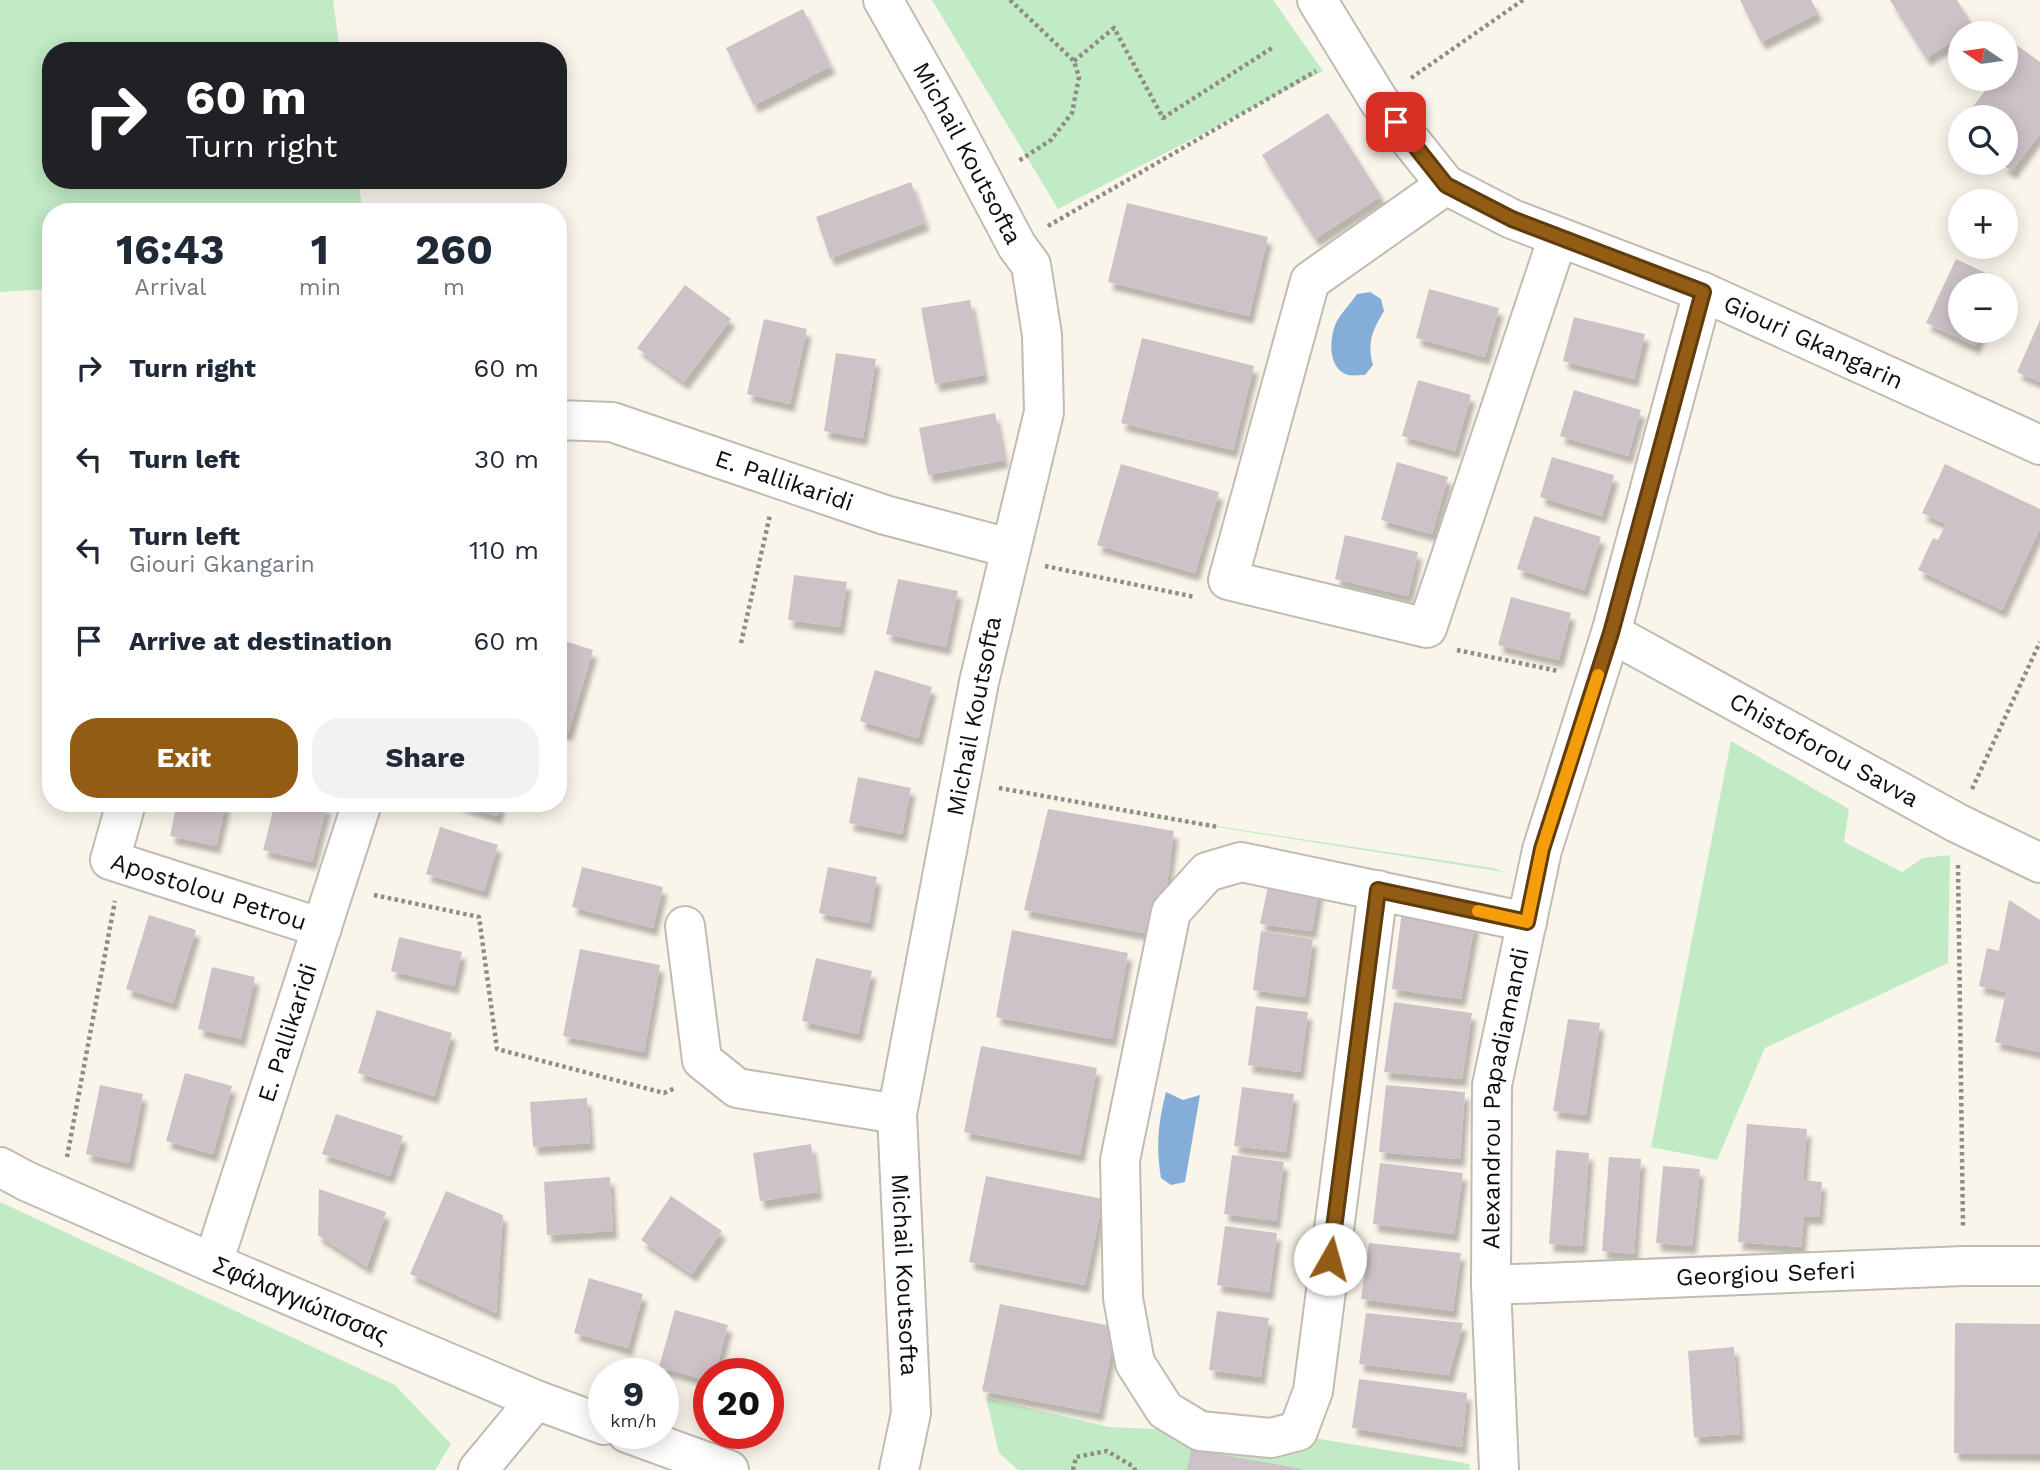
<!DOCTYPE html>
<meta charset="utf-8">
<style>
:root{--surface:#fff;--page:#f2f2f3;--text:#1f2937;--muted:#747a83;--accent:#935c14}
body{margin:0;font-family:"Work Sans",sans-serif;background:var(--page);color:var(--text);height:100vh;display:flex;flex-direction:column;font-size:26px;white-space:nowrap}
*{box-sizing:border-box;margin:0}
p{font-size:23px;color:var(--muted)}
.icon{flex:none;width:38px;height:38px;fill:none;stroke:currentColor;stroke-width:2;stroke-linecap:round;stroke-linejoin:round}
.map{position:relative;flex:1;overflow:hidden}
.details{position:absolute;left:42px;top:203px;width:525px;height:609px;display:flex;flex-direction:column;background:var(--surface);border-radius:28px;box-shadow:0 4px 18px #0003}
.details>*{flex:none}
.guide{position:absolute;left:42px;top:42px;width:525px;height:147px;border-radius:28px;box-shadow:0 4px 18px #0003;background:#202124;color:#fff;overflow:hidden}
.needle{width:46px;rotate:283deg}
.fabs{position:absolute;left:1948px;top:21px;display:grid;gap:14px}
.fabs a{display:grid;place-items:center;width:70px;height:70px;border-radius:50%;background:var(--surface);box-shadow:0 4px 18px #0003;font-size:35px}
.speed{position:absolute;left:588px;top:1358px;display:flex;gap:14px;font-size:35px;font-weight:700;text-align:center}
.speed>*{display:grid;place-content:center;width:91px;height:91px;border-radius:50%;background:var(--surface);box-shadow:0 4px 18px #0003;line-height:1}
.speed small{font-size:18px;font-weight:400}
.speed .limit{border:10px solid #d22;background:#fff;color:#111}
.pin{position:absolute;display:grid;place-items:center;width:60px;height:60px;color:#fff;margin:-30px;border-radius:14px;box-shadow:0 4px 10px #0006}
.me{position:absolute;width:77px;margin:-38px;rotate:7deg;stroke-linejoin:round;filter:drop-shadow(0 0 5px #0008)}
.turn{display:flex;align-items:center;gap:24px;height:147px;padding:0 28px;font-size:32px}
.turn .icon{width:91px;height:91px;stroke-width:2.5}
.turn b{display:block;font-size:49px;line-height:60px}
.eta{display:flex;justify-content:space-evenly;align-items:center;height:119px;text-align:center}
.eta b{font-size:42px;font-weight:700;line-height:49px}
.primary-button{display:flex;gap:14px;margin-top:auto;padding:14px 28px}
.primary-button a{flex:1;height:80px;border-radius:28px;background:var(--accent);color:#fff;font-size:28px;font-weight:700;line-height:80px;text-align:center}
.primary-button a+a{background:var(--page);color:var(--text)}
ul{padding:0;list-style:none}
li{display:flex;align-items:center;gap:21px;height:91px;padding:0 28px}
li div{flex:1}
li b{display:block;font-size:26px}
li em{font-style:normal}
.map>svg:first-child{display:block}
.green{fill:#c1ebc4}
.water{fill:#84aed7}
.building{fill:#cdc2c8;filter:url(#shadow)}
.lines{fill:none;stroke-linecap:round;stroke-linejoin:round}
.minor-casing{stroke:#c0bcb2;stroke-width:42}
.path{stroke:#908c85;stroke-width:4.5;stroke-dasharray:3.5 3.5;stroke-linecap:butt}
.minor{stroke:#fff;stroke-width:38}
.route-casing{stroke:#603c0d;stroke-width:18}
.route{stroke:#935c14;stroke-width:12}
.slow{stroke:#f59e0b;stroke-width:12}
.labels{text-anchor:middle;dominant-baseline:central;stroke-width:6;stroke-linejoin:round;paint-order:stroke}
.street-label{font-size:24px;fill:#100e0b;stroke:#fff}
</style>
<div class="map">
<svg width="2040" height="1470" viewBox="0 0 2040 1470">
<defs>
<filter id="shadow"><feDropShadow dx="4.5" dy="8" stdDeviation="2" flood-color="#0004"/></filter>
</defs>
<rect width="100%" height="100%" fill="#faf5eb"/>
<g class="green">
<path d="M0,0H333L340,51H51V180H358L363,212H51V289L0,292Z"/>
<path d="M932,0H1273L1323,71L1058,209Z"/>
<path d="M1731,741L1849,809L1844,842L1902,872L1923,858L1950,855L1948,963L1765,1048L1717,1160L1651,1147Z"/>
<path d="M1017,796L1494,868L1504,872Z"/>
<path d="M0,1202L395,1385L451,1444L435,1470H0Z"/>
<path d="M986,1398L1109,1427L1302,1436L1470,1464L1469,1470H1018L999,1453Z"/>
</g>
<g class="water">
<path d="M1370,292L1381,299L1384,311C1372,331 1367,343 1373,365L1365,375C1360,375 1353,376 1348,375C1327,369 1329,336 1337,321C1342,312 1351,303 1357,294Z"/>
<path d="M1166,1092L1183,1100L1200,1095L1185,1182L1171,1185L1161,1178C1156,1145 1158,1124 1166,1092Z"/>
</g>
<g class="building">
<path d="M1740,0H1811L1818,13L1761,42Z"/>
<path d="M1890,0H1957L1974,28L1965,33H1960V37L1926,58Z"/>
<path d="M803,9L831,66L754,105L726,48Z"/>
<path d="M2018,46L2040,62V133L2012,171L2000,163H2006V117H1965L1994,79H2006V63Z"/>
<path d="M1328,113L1381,196L1315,239L1262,155Z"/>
<path d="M911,182L925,223L830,258L816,217Z"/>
<path d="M1127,203L1268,237L1249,316L1108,282Z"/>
<path d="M1956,259L2005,282L2004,285H1960V331H1982L1975,346L1926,323Z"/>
<path d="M685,285L731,319L684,382L637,348Z"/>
<path d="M1429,289L1499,308L1485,357L1416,338Z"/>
<path d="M970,300L984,375L935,384L921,308Z"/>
<path d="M1574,317L1645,334L1634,379L1563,361Z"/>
<path d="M764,319L807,329L790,404L747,394Z"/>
<path d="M2040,320V382L2017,372Z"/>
<path d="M1142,338L1254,366L1233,450L1121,423Z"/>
<path d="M836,353L876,359L863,438L824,431Z"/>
<path d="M1418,380L1471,395L1455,451L1402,436Z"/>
<path d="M1574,390L1641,410L1628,456L1560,436Z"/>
<path d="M995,413L1004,460L928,475L919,428Z"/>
<path d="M1552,457L1614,475L1602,516L1540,497Z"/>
<path d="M1397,462L1448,477L1432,534L1381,520Z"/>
<path d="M1121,464L1219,492L1195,573L1097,545Z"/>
<path d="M1945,464L2040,509V528L2002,610L1918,570L1933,538L1938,540L1946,524L1922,513Z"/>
<path d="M1534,516L1601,537L1584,590L1517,569Z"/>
<path d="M1345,535L1418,552L1408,596L1335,579Z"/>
<path d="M794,575L847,582L840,627L788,620Z"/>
<path d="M898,579L958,591L946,647L886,634Z"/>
<path d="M1511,597L1571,613L1559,660L1498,645Z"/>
<path d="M558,639L593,650L568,733L558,731Z"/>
<path d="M875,670L932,687L918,738L860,721Z"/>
<path d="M858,777L911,788L902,834L849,823Z"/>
<path d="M177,803H226L216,846L170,836Z"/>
<path d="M275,803L327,805L312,862L263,850Z"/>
<path d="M455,803H501L497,816Z"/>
<path d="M1048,809L1174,831L1160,936L1024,910Z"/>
<path d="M440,827L498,845L484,891L426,874Z"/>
<path d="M582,867L663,887L653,928L572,907Z"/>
<path d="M828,867L877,877L869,923L819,913Z"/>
<path d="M1269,881L1319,890L1312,931L1260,924Z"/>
<path d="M2009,900L2040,920V1052L1995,1042L2006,992L1979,986L1987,948L1999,951Z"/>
<path d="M1402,911L1475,923L1461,999L1392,989Z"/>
<path d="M149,915L196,930L173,1003L126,989Z"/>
<path d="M1012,930L1128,953L1112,1039L996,1017Z"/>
<path d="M1261,931L1313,939L1305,997L1253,990Z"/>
<path d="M399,937L462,952L454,986L391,971Z"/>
<path d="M580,949L660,965L644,1052L563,1036Z"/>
<path d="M816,958L872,971L858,1034L802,1021Z"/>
<path d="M212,967L255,977L241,1039L198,1029Z"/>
<path d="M1394,1002L1472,1013L1462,1079L1384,1072Z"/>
<path d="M1256,1006L1308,1012L1300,1072L1248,1065Z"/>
<path d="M377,1010L452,1033L434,1096L358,1073Z"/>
<path d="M1568,1019L1600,1023L1586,1115L1553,1111Z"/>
<path d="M981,1046L1097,1068L1080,1155L964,1132Z"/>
<path d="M185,1073L232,1086L213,1154L166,1141Z"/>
<path d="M100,1085L143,1094L129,1163L86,1154Z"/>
<path d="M1386,1085L1465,1092L1460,1159L1379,1152Z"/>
<path d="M1242,1087L1294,1094L1286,1152L1234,1146Z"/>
<path d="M587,1098L590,1143L533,1147L530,1102Z"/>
<path d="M336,1114L403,1136L390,1176L322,1154Z"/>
<path d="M1747,1124L1807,1129L1803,1180L1822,1182L1819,1217L1804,1216L1801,1247L1738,1242Z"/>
<path d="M811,1144L818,1192L760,1201L753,1153Z"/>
<path d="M1556,1150L1589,1153L1582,1246L1549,1244Z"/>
<path d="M1232,1155L1284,1162L1276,1221L1224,1214Z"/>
<path d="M1609,1157L1641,1159L1634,1254L1602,1251Z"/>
<path d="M1380,1163L1463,1173L1454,1234L1373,1224Z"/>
<path d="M1663,1166L1700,1169L1692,1246L1656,1243Z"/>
<path d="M986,1176L1103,1199L1085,1285L969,1262Z"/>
<path d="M610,1177L613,1231L547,1235L544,1182Z"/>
<path d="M319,1189L386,1212L367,1267L318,1235Z"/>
<path d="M446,1191L503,1215L496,1313L410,1274Z"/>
<path d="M671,1196L722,1231L692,1274L641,1240Z"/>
<path d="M1225,1226L1277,1233L1269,1292L1217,1285Z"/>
<path d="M1369,1243L1461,1253L1453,1311L1361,1299Z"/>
<path d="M589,1278L643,1294L628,1348L574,1333Z"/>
<path d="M1000,1304L1116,1327L1099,1413L982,1391Z"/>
<path d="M675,1310L728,1325L715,1374H709V1381L659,1367Z"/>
<path d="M1217,1311L1269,1318L1261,1377L1209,1370Z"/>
<path d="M1366,1313L1463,1323L1449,1375L1359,1364Z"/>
<path d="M1955,1323L2040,1324V1454L1954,1453Z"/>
<path d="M1734,1347L1740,1434L1694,1437L1688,1351Z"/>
<path d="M1359,1379L1467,1393L1462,1447L1352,1428Z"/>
<path d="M1191,1449L1302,1469V1470H1187Z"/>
</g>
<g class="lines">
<defs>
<g id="minor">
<path id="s1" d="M883,0L944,108L1017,246L1031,265L1042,335L1044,412L979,682L897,1114L911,1413L899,1470"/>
<path id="s2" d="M1317,0L1379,101L1446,185L1512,219L1703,292L2040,445"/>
<path d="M1446,185L1310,281L1228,580L1427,628L1558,237"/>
<path id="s3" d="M558,420L612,422L885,515L1009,548"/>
<path id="s4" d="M1611,633L1957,823L2040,863"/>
<path id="s5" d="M126,803L110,860L322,928"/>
<path d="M1378,890L1313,1391L1298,1431L1271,1438L1200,1431L1165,1410L1135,1363L1123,1298L1120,1160L1171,912L1207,872L1241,862L1527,922"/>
<path d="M685,926L702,1060L737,1088L897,1114"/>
<path id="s6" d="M0,1167L26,1181L213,1263L536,1400L604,1425"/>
<path id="s7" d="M213,1263L362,803"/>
<path id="s8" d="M1491,1285L1964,1266H2040"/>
<path d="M627,1433L729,1470"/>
<path d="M478,1470L536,1400"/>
<path id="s9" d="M1499,1470L1491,1285L1492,1085L1542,850L1611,633L1703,292"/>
</g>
</defs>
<use href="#minor" class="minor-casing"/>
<g class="path">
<path d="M1010,0L1074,61L1079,77L1072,113L1051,140L1017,162"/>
<path d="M1074,61L1114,28L1163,118L1272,48"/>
<path d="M1411,78L1523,0"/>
<path d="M1048,226L1316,71"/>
<path d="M1045,566L1195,597"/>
<path d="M741,643L770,515"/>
<path d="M1457,650L1558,671"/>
<path d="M999,788L1218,827"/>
<path d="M1972,789L2040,642"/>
<path d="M1958,865L1963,1227"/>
<path d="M374,895L479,917L497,1049L664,1093L675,1088"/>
<path d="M67,1157L115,901"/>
<path d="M1073,1470L1076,1457L1107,1451L1134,1467L1135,1470"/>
</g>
<use href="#minor" class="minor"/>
</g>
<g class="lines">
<defs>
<path id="route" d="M1330,1259L1378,890L1527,922L1542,849L1611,633L1703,292L1512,219L1446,185L1396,122"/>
</defs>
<use href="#route" class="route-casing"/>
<use href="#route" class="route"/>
<path class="slow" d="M1478,911L1527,922L1542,849L1598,675"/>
</g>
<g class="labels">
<g class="street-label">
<text stroke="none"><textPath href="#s1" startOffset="175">Michail Koutsofta</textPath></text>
<text stroke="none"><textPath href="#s2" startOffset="626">Giouri Gkangarin</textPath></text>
<text stroke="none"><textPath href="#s3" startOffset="236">E. Pallikaridi</textPath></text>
<text transform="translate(974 716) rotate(-79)">Michail Koutsofta</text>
<text stroke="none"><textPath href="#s4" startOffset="243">Chistoforou Savva</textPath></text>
<text stroke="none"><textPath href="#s5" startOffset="163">Apostolou Petrou</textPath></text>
<text stroke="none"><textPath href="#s7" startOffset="242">E. Pallikaridi</textPath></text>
<text stroke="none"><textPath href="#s9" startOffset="373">Alexandrou Papadiamandi</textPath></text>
<text stroke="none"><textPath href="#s8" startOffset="275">Georgiou Seferi</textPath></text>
<text stroke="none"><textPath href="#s1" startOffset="1330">Michail Koutsofta</textPath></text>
<text stroke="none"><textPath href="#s6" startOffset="329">Σφάλαγγιώτισσας</textPath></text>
</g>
</g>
</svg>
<div class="fabs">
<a><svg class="needle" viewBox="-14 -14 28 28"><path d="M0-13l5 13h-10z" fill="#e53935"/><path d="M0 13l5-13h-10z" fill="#747a83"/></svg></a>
<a><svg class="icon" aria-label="search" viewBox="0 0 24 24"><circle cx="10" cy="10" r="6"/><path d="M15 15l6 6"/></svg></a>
<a>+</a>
<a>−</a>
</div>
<div class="speed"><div>9<small>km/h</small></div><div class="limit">20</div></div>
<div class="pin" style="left:1396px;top:122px;background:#d93025"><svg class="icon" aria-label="arrive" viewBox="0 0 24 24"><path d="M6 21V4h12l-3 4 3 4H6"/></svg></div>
<svg class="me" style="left:1330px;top:1259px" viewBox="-20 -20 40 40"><circle r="19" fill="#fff"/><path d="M0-13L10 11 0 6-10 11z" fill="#935c14"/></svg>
<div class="guide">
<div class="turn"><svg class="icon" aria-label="right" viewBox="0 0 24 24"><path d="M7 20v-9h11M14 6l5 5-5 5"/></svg><div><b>60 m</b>Turn right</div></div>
</div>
<section class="details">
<div class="eta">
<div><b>16:43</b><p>Arrival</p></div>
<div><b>1</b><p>min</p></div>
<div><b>260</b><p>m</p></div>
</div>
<ul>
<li><svg class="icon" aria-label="right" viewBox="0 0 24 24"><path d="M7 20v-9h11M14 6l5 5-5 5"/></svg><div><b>Turn right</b></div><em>60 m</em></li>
<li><svg class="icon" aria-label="left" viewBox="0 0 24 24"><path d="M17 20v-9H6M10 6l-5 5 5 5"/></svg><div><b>Turn left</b></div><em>30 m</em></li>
<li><svg class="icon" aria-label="left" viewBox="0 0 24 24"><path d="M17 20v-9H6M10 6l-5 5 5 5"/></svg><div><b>Turn left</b><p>Giouri Gkangarin</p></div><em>110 m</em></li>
<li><svg class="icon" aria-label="arrive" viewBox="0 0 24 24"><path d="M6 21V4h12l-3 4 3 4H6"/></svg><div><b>Arrive at destination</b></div><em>60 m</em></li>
</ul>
<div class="primary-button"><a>Exit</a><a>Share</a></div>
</section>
</div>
